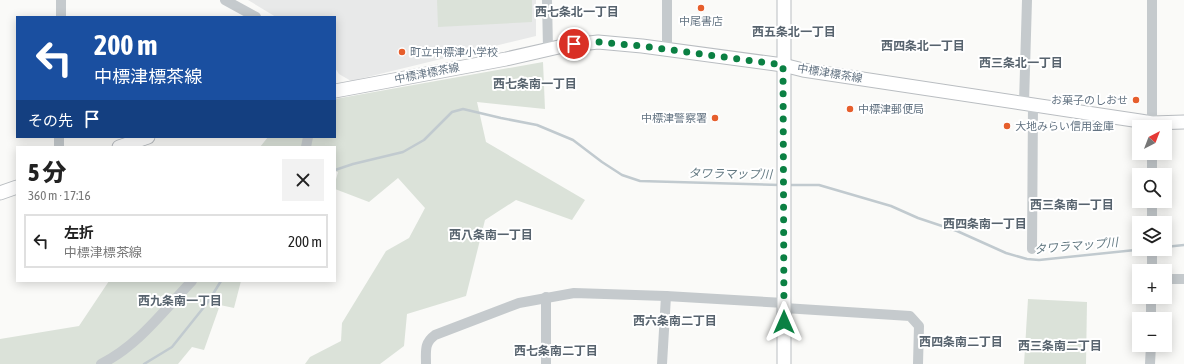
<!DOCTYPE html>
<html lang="ja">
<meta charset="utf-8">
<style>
:root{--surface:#fff;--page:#f2f2f2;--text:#222;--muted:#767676;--line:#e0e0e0}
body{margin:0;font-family:"Asap Condensed","Noto Sans JP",sans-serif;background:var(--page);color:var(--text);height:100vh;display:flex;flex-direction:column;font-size:15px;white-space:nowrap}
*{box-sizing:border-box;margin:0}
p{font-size:13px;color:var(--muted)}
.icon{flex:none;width:22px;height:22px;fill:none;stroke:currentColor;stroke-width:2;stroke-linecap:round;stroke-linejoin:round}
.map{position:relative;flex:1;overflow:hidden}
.details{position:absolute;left:16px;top:146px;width:320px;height:136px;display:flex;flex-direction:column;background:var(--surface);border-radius:0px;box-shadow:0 2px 10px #0003}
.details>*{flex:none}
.banner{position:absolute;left:16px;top:16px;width:320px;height:122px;border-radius:0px;box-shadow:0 2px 10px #0003;background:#1a4fa0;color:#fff;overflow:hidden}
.needle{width:26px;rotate:42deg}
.tools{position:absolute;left:1132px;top:120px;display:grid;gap:8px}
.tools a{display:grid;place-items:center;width:40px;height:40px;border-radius:0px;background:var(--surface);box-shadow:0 2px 10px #0003;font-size:20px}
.pin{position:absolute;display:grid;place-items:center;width:34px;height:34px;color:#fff;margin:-17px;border:2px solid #fff;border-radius:50%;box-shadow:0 1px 4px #0007}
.me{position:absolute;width:44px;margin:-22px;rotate:0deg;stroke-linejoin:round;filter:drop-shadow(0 0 3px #0008)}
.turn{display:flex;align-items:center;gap:14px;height:84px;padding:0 12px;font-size:18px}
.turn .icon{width:52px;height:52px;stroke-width:2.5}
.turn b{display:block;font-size:28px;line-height:34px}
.then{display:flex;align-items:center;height:38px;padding:0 12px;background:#0003;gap:8px;font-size:15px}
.round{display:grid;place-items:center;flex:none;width:42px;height:42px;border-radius:0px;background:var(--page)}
.headline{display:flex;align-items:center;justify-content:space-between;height:68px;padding:0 12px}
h1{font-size:24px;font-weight:800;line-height:30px}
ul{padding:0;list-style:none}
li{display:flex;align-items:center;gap:12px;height:54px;margin:0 8px 6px;padding:0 4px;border:2px solid var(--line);border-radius:0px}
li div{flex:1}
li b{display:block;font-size:15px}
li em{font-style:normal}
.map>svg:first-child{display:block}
.built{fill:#e8e9e9}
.green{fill:#dbe2d9}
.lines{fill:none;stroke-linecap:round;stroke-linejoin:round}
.stream{stroke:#c1cacf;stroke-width:2.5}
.major-casing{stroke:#b9bdc1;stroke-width:15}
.minor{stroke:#c5cacd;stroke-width:10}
.major{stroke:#fff;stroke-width:13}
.route{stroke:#0b8043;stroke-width:7;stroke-dasharray:0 12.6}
.poi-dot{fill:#e65e2c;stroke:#fff;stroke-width:1.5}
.labels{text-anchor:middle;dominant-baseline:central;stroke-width:4;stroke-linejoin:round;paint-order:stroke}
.poi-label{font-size:11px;fill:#647483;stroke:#fff;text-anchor:start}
.street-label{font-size:11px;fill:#647483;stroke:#fff}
.neighbourhood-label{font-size:12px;font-weight:bold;fill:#57636e;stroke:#fff}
.water-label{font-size:12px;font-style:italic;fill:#647a83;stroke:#fff}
</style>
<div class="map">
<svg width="1184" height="364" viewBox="0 0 1184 364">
<rect width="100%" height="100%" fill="#fafaf8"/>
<path class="built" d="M248,0H536V36L351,81L339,74L335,68V17H276Z"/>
<g class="green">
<path d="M437,0H532V22L438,27Z"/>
<path d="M543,62L545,109L477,102L486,142L585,200L572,220L516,200L485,220L466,296L407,314L404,346L380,364H305L310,357L341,341L342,323L386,251L409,238L425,208L398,178L369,202L335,189V183L338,172L335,171V147H260L268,137H335V99Z"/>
<path d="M109,281H241L234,308L220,305L204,350L192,347L178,364H0V339L79,326Z"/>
<path d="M1028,299L1087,302L1086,364H1024Z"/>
</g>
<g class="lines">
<g class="stream">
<path d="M335,170L353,164L403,152L424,140L452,112L463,109L501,118L537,125L573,140L602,162L622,175L640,181L780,185"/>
<path d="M787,185H819L891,206L918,218L957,231L1006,253L1027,259L1039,260L1145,249"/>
<path d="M1165,247L1184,245"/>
<path d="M144,364L172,347L208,302L221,281"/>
</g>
<defs>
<g id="major">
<path d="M335,91L506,59L563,46L598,42L642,46L783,65L803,70L1140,121L1152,123L1184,122"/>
<path d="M119,147L148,137"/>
<path d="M0,193L17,187"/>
<path d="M784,364V0"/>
</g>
</defs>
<use href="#major" class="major-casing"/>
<g class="minor">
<path d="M225,0L256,17"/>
<path d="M547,0L548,49"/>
<path d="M667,0V49"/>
<path d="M1152,0V127"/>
<path d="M61,17V0"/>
<path d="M1024,103L1027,0"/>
<path d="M59,147V137"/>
<path d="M306,147L308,137"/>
<path d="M1152,175V153"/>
<path d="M1152,223V201"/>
<path d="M1032,249L1033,104"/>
<path d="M1152,271V249"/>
<path d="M1165,279H1184"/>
<path d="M784,308L910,316L919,326L918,364"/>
<path d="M1151,319V297"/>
<path d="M101,364C138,346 164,310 192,281"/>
<path d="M426,364C426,351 424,343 435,335L519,303L574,293L666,296L784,303"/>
<path d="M546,364V297"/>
<path d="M662,364L666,296"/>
<path d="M1150,364L1151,345"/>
</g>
<use href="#major" class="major"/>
</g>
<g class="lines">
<path class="route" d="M574,44L598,42L642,46L783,65L784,322"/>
</g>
<g class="poi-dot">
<circle cx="701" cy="8" r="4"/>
<circle cx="402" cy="52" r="4"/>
<circle cx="1136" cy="100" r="4"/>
<circle cx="850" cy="109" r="4"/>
<circle cx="715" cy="118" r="4"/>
<circle cx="1007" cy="126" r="4"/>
</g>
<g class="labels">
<g class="poi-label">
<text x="701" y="21" text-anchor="middle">中尾書店</text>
<text x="410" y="52">町立中標津小学校</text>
<text x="1128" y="100" text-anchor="end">お菓子のしおせ</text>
<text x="858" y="109">中標津郵便局</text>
<text x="707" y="118" text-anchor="end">中標津警察署</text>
<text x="1015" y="126">大地みらい信用金庫</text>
</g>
<g class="street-label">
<text transform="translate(427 73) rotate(-11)">中標津標茶線</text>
<text transform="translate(830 73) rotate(9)">中標津標茶線</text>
</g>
<g class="neighbourhood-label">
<text x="577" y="12">西七条北一丁目</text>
<text x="794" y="32">西五条北一丁目</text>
<text x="923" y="46">西四条北一丁目</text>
<text x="1021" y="63">西三条北一丁目</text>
<text x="535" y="84">西七条南一丁目</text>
<text x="1072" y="205">西三条南一丁目</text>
<text x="985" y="224">西四条南一丁目</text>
<text x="491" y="235">西八条南一丁目</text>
<text x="180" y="301">西九条南一丁目</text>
<text x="675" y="321">西六条南二丁目</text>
<text x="961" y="342">西四条南二丁目</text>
<text x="1060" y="346">西三条南二丁目</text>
<text x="556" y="351">西七条南二丁目</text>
</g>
<g class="water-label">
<text transform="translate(730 174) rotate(1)">タワラマップ川</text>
<text transform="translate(1076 246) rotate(-5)">タワラマップ川</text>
</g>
</g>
</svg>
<div class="tools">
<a><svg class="needle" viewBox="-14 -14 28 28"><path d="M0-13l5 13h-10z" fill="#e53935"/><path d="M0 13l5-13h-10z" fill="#767676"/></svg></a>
<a><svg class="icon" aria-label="search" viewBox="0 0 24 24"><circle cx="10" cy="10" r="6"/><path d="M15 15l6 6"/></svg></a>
<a><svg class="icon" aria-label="layers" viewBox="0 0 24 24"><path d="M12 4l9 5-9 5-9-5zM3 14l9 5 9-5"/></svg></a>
<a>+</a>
<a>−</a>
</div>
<div class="pin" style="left:574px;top:44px;background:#d93025"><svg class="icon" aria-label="arrive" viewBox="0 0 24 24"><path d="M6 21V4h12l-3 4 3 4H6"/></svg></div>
<svg class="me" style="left:784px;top:322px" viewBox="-20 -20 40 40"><path d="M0-17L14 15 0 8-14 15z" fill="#0b8043" stroke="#fff" stroke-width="4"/></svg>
<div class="banner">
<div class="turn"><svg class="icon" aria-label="left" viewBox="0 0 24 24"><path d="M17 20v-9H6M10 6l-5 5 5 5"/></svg><div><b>200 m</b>中標津標茶線</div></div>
<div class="then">その先<svg class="icon" aria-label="arrive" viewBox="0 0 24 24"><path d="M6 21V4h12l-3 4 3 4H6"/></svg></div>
</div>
<section class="details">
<div class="headline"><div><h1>5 分</h1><p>360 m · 17:16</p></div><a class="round"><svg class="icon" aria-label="close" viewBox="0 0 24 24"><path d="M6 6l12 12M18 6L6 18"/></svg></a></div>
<ul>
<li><svg class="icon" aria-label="left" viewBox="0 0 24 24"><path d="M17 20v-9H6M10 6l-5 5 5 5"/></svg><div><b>左折</b><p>中標津標茶線</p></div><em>200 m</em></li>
</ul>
</section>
</div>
